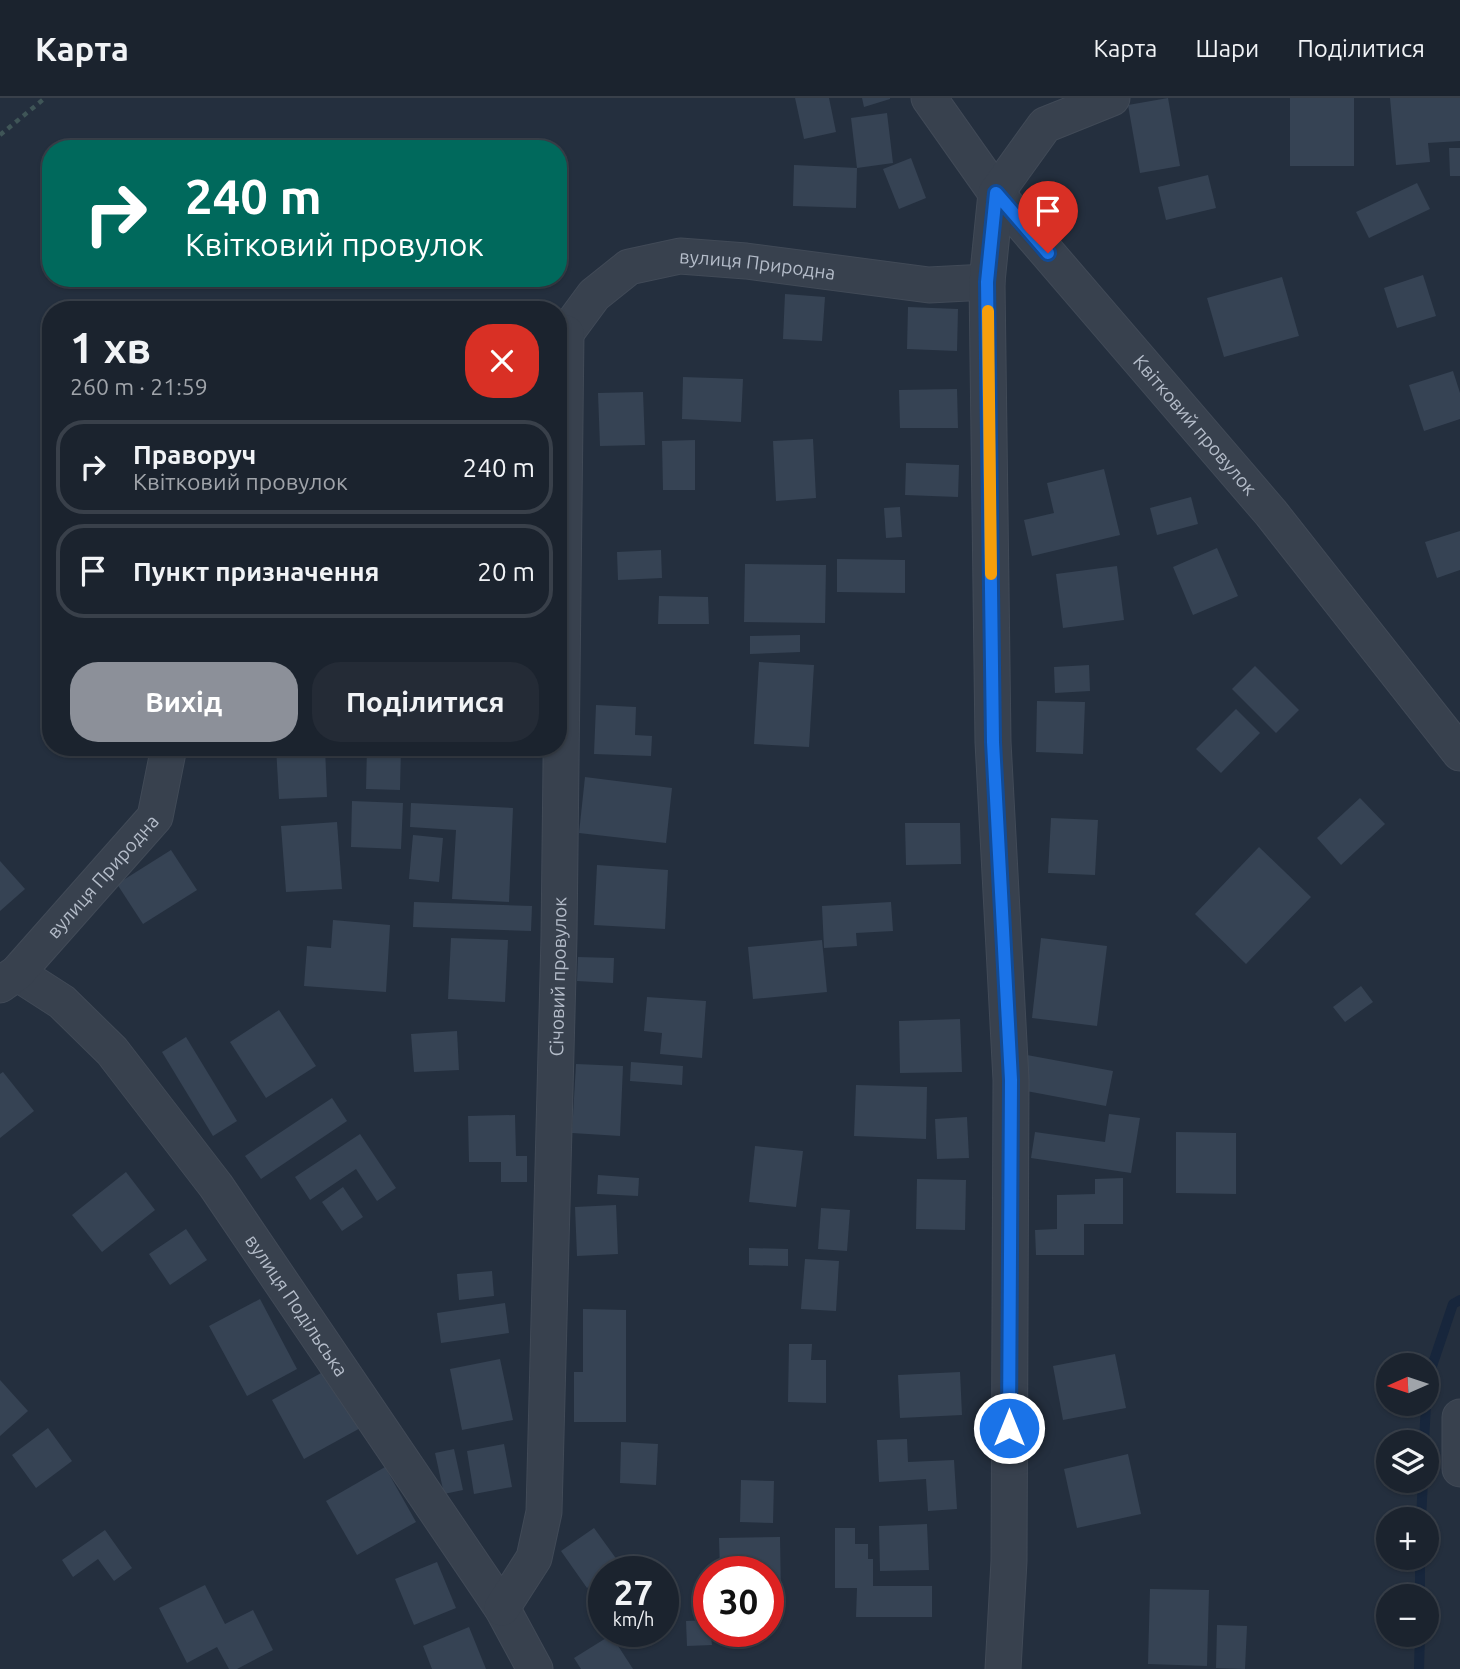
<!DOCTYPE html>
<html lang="uk">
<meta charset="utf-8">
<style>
:root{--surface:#1b232e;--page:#242b36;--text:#f1f3f6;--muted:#a0a4aa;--line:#39404a;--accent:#8c9099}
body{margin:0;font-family:Ubuntu,sans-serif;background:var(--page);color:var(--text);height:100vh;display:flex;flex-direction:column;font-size:26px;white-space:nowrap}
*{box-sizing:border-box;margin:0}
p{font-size:23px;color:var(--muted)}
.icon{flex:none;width:38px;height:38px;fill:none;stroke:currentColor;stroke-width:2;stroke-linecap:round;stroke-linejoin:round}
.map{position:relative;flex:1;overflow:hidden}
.details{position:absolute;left:42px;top:203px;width:525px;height:455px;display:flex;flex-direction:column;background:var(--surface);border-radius:28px;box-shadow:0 2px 5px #0004,0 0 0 2px var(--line)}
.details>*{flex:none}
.top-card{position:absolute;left:42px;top:42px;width:525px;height:147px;border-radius:28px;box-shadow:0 2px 5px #0004,0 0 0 2px var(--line);background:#00695c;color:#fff;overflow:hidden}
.needle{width:46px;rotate:267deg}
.fabs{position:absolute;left:1376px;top:1255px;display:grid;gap:14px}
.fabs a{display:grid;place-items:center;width:63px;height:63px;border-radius:50%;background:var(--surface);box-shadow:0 2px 5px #0004,0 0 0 2px var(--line);font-size:35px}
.speed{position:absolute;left:588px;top:1458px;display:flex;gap:14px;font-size:35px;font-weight:700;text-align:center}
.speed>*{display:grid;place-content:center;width:91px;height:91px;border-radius:50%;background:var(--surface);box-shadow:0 2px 5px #0004,0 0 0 2px var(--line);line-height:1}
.speed small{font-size:18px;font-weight:400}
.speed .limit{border:10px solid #d22;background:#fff;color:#111}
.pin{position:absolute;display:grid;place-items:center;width:60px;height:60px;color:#fff;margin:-72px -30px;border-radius:50% 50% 50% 0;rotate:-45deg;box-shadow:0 0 7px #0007}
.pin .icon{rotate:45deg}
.me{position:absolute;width:77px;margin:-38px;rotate:0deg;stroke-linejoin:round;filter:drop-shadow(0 0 5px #0008)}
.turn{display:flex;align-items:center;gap:24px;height:147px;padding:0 28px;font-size:32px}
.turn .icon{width:91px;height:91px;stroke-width:2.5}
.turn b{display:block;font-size:49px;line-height:60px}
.round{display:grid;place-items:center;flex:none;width:74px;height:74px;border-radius:28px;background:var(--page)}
.head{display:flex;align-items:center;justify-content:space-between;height:119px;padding:0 28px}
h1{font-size:42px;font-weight:700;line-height:52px}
.primary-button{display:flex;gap:14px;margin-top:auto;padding:14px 28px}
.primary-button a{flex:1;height:80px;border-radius:28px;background:var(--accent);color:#fff;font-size:28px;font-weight:700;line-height:80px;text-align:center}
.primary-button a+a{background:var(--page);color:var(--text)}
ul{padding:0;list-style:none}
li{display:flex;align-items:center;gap:21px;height:94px;margin:0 14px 10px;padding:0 14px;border:4px solid var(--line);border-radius:28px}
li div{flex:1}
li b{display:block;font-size:26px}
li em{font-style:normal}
header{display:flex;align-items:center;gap:42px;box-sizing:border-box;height:98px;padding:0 35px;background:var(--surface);border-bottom:2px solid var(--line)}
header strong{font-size:33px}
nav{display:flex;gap:38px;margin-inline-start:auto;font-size:24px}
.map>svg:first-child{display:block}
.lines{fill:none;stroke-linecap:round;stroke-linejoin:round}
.stream{stroke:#17263c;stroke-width:10}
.building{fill:#364354}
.street-casing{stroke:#414a57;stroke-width:37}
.path{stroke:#3f5557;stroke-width:4.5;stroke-dasharray:5 5;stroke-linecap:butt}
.street{stroke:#38414e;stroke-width:35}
.route-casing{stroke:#114b97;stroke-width:18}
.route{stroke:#1a73e8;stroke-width:12}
.slow{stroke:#f59e0b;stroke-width:12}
.labels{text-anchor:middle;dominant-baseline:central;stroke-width:7;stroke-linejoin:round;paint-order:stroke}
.street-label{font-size:19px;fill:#b4bcc9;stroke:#1d2633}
</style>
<header>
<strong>Карта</strong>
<nav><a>Карта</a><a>Шари</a><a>Поділитися</a></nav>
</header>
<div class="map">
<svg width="1460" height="1571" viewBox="0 0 1460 1571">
<rect width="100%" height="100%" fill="#242f3e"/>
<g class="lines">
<g class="stream">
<path d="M1426,1290L1427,1283L1453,1206L1460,1202"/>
<path d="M1424,1344L1426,1306"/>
<path d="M1421,1421L1423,1382"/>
<path d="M1420,1498V1460"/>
<path d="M1419,1571L1420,1536"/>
</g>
</g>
<g class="building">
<path d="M795,0H829L836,34L804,41Z"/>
<path d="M862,0H890V1L864,9Z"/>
<path d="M1168,0L1180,68L1140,75L1128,7Z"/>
<rect x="1290" y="0" width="64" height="68"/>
<path d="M1390,0H1460V43L1428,45L1430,64L1396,67Z"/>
<path d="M887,15L893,65L857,70L856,110L793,108L794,67L857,70L851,20Z"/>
<path d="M1449,50H1460V78H1450Z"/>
<path d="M911,60L926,100L899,111L883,71Z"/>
<path d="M1208,77L1216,110L1166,122L1158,89Z"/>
<path d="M1417,85L1430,111L1369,140L1356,114Z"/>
<path d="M1423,177L1436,218L1397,230L1384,190Z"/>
<path d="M1282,179L1299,238L1224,259L1207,200Z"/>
<path d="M785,196L825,199L822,243L783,241Z"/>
<path d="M908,209L958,211L957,253L907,251Z"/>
<path d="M1453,273L1460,295V321L1424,333L1409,287Z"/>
<path d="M683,279L743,281L741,324L682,321Z"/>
<path d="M957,291L958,330H900L899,292Z"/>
<path d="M643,294L645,347L600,348L598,295Z"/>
<path d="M813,341L816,400L776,403L773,343Z"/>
<path d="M695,342V392H663L662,343Z"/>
<path d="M906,365L959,367L958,399L905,397Z"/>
<path d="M1104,371L1120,437L1032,458L1024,422L1054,415L1047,385Z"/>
<path d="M1191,399L1198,426L1157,437L1150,410Z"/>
<path d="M900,409L902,439L886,440L884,410Z"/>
<path d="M1460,433V472L1437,480L1425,444Z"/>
<path d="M1217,450L1238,498L1193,517L1173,469Z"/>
<path d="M661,452L662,480L618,482L617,454Z"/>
<path d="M837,461L905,462V495L837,494Z"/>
<path d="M745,466L826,467L825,525L744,524Z"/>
<path d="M1117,468L1124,522L1063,530L1056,476Z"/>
<path d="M659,498L708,499L709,526H658Z"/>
<path d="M800,537V554L750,556V538Z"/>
<path d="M759,564L814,567L809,649L754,646Z"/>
<path d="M1089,567L1090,593L1055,595L1054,569Z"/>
<path d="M1255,568L1299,612L1276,635L1232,591Z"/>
<path d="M1037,603L1085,604L1083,656L1036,654Z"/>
<path d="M596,607L636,609L635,637L652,638L651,658L594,656Z"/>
<path d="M1236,611L1260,635L1221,675L1196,651Z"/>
<path d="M276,649H325L327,699L279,701Z"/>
<path d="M367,649H401L400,692L366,691Z"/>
<path d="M585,679L672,690L666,745L579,735Z"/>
<path d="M1360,700L1385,726L1341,767L1317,740Z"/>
<path d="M352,703L403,705L401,751L351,749Z"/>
<path d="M411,705L513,710L509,804L452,801L456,732L410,729Z"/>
<path d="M1051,720L1098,722L1095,777L1048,775Z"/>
<path d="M337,724L342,791L286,794L281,728Z"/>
<path d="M905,725H960L961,766L906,767Z"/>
<path d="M413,737L443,740L439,784L409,781Z"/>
<path d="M1259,749L1311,799L1246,866L1195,816Z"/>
<path d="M171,752L197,792L143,826L117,786Z"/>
<path d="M0,763L25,791L0,813Z"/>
<path d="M597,767L668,772L665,831L594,827Z"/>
<path d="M414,804L532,808L531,833L413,829Z"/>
<path d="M891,804L893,833L856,835L857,848L824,850L822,808Z"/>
<path d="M333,822L390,827L386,894L304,888L307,848L331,850Z"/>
<path d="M451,840L508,842L505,904L448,901Z"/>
<path d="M1041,840L1107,848L1097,928L1032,920Z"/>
<path d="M822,842L827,894L753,901L748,849Z"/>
<path d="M578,859L614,860L613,885L577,883Z"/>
<path d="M1361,888L1373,904L1345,924L1333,909Z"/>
<path d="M647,899L706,903L702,960L660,956L662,935L644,933Z"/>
<path d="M279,912L316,968L266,1000L230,944Z"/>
<path d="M960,921L962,974L900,975L899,923Z"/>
<path d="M457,933L459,972L414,974L411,936Z"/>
<path d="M186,939L237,1023L213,1038L162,954Z"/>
<path d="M1027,957L1113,973L1106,1008L1021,992Z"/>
<path d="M631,964L683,968L682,987L630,983Z"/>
<path d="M576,966L623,968L620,1038L572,1035Z"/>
<path d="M3,974L34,1013L0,1040V976Z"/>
<path d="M856,987L927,989L926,1041L854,1038Z"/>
<path d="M332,1000L347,1023L261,1081L245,1058Z"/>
<path d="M1109,1016L1140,1020L1131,1075L1031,1060L1035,1034L1105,1044Z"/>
<path d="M515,1017L516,1058H527V1084H501V1064H469L468,1018Z"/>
<path d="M967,1019L969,1060L937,1061L935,1021Z"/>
<path d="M1176,1034L1236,1035V1096L1176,1095Z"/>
<path d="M360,1036L396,1090L377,1103L356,1071L310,1102L295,1079Z"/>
<path d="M755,1048L803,1053L796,1109L749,1104Z"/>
<path d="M126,1074L155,1112L102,1154L72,1117Z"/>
<path d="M598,1077L639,1080L638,1098L597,1096Z"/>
<path d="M1123,1080V1126H1084V1157H1036L1035,1132L1057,1131V1097L1095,1096V1081Z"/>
<path d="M917,1081L966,1082L965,1132L916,1131Z"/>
<path d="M343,1089L363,1119L342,1133L322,1104Z"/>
<path d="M616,1107L618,1156L577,1158L575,1109Z"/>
<path d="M821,1110L850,1112L847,1153L818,1151Z"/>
<path d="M186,1131L207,1162L170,1187L149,1156Z"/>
<path d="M749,1150L788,1151V1168L749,1167Z"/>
<path d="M805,1161L839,1163L836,1213L801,1211Z"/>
<path d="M492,1173L494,1198L459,1202L457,1176Z"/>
<path d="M260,1201L297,1271L247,1298L209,1228Z"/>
<path d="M505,1205L509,1235L441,1245L437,1215Z"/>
<path d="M583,1211L626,1212V1324H574V1274H583Z"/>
<path d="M789,1246H812L811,1262H826V1305L788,1304Z"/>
<path d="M1115,1256L1126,1310L1063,1322L1053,1268Z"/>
<path d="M500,1261L513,1322L462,1332L450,1271Z"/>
<path d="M332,1269L364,1328L304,1361L272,1302Z"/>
<path d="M960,1274L962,1317L900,1320L898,1277Z"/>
<path d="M0,1282L28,1313L0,1338Z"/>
<path d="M48,1330L72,1363L36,1390L12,1357Z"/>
<path d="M907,1341L908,1364L954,1362L957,1411L928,1413L926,1381L879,1384L877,1342Z"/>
<path d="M621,1344L658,1346L656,1387L620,1385Z"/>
<path d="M504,1346L512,1389L474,1396L467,1353Z"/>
<path d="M454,1351L463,1392L444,1396L435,1355Z"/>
<path d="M1128,1356L1141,1416L1077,1430L1064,1371Z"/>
<path d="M385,1369L416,1424L357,1457L326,1403Z"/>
<path d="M741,1382L774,1383L773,1425L740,1424Z"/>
<path d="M927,1426L929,1472L880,1473L879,1428Z"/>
<path d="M594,1430L620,1466L609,1474H604V1477L587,1490L561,1453Z"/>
<path d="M835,1430H855V1446H868V1461H873V1488H932V1519H856L857,1490H835Z"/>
<path d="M105,1432L132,1470L114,1483L98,1461L73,1479L62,1462Z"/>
<path d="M780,1439L781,1499H768V1474H720L719,1440Z"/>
<path d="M437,1464L456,1510L414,1527L395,1481Z"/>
<path d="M205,1487L225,1526L253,1512L273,1552L237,1571H229L217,1549L187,1565L159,1510Z"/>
<path d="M1150,1491L1209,1492L1207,1568L1148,1566Z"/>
<path d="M709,1522L712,1547L687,1548L686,1523Z"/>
<path d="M1217,1527L1247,1528L1245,1571L1216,1570Z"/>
<path d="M469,1529L486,1571H432L423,1548Z"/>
<path d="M611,1537L633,1571H581L574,1560Z"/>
</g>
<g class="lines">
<defs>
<g id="street">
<path id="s1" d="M929,0L996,95L1271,415L1460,655"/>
<path id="s2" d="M558,239L566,235L594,197L629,169L680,158L746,163L929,187L987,184"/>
<path id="s3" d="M17,875L62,904L112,953L216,1088L502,1510L535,1571"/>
<path id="s4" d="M0,887L17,875L155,719L169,649"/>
<path d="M1460,1319V1371"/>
<path id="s5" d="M502,1510L534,1460L544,1414L559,839L566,235"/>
<path d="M1003,1571L1009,1463L1011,982L993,644L987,184L996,95L1045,27L1112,0"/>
</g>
</defs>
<use href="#street" class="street-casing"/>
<path class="path" d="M0,37L45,0"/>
<use href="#street" class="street"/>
</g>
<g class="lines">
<defs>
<path id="route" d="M1009,1330L1011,982L993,644L987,184L996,95L1048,155"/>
</defs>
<use href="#route" class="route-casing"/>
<use href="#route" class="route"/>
<path class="slow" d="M988,213L991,476"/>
</g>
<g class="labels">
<g class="street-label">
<text stroke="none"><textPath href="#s2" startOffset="231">вулиця Природна</textPath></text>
<text stroke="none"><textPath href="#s1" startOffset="422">Квітковий провулок</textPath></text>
<text stroke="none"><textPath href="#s4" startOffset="150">вулиця Природна</textPath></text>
<text stroke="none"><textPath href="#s5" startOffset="642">Січовий провулок</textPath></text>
<text stroke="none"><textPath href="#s3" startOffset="438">вулиця Подільська</textPath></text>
</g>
</g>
</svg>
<div class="fabs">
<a><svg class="needle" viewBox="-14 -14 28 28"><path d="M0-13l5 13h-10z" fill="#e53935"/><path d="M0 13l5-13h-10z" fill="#a0a4aa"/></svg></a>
<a><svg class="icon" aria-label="layers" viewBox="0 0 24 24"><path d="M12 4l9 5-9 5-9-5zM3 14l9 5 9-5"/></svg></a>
<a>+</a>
<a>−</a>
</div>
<div class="speed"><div>27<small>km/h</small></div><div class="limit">30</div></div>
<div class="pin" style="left:1048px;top:155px;background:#d93025"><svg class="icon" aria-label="arrive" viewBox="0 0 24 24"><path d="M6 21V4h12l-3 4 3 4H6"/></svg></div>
<svg class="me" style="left:1009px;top:1330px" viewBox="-20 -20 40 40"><circle r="17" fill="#1a73e8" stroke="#fff" stroke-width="3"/><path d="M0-11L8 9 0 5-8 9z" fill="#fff"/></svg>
<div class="top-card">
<div class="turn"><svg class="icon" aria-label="right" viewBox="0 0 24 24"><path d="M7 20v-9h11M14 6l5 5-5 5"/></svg><div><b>240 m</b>Квітковий провулок</div></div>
</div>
<section class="details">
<div class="head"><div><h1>1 хв</h1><p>260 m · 21:59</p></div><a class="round" style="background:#d93025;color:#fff"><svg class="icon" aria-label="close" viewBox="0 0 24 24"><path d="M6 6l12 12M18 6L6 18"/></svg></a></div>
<ul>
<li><svg class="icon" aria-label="right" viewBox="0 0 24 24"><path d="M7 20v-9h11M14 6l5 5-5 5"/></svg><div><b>Праворуч</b><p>Квітковий провулок</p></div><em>240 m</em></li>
<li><svg class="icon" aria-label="arrive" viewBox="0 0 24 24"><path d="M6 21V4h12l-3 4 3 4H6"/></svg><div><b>Пункт призначення</b></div><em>20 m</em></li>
</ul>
<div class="primary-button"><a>Вихід</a><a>Поділитися</a></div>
</section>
</div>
